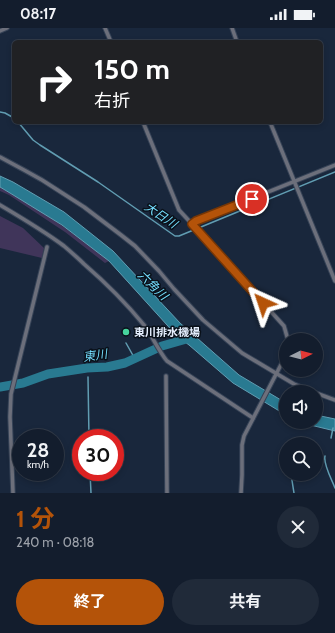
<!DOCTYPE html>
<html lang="ja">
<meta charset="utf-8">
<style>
:root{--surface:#131d2d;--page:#202a39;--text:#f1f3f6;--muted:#9da2aa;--line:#323b49;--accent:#b45309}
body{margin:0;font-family:Cabin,"Noto Sans JP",sans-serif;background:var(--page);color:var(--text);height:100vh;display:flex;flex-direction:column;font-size:15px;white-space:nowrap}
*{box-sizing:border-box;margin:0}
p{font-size:13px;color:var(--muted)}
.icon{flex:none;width:22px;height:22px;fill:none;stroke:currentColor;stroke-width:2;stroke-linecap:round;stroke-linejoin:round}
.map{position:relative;height:465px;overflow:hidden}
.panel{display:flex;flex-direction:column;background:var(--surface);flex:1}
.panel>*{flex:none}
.guide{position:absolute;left:12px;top:12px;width:311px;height:84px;border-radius:6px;box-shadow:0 2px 6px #0003,0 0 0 1px var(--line);background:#202124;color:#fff;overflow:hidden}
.needle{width:26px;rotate:84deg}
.tools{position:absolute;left:279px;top:305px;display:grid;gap:8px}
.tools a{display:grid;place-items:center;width:44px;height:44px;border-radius:50%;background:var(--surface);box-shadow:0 2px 6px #0003,0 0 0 1px var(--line);font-size:20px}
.speed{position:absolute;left:12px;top:401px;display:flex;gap:8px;font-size:20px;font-weight:700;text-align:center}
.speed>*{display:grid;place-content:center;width:52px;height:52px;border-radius:50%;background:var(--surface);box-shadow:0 2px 6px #0003,0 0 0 1px var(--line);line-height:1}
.speed small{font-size:10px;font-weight:400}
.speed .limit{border:6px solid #d22;background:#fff;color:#111}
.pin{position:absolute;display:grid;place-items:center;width:34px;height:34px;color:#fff;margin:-17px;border:2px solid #fff;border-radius:50%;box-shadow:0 1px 4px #0007}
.me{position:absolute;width:44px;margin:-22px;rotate:318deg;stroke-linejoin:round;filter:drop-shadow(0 0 3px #0008)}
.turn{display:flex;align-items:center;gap:14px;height:84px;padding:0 16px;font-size:18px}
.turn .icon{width:52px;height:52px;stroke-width:2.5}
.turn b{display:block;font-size:28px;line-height:34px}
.round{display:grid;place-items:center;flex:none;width:42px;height:42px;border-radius:21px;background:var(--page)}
.overview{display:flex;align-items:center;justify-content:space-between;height:68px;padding:0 16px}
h1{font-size:24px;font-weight:700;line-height:30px;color:var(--accent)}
.button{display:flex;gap:8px;margin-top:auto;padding:8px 16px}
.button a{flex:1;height:46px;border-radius:24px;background:var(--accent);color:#fff;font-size:16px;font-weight:700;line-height:46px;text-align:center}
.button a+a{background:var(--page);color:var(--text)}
.status{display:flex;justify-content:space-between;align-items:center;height:28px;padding:0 20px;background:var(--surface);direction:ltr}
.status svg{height:11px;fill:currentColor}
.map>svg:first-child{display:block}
.green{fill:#40355a}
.water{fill:#297a91;stroke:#619db2}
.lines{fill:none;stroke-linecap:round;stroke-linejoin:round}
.stream{stroke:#619db2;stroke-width:1.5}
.river{stroke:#297a91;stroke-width:9}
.street-casing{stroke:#364357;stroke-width:5.5}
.street{stroke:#6c6f7b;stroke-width:3.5}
.route-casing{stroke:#753606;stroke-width:10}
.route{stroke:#b45309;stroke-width:7}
.poi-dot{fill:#47d49e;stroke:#091019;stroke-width:1.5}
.labels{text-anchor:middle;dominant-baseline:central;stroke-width:3;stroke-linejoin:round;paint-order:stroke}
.poi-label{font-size:11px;font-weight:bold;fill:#e5effe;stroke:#091019;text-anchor:start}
.water-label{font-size:12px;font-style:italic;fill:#74defe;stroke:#091019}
</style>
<div class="status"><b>08:17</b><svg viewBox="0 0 49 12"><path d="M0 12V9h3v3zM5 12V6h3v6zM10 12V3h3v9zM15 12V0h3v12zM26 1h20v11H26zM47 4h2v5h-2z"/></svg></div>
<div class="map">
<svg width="335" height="465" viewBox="0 0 335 465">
<rect width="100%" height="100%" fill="#19273c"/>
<g class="green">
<path d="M0,159C39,179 74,206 109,233L105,235L65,204L9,167L0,163Z"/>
<path d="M0,188L23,200L44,220L42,230L0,220Z"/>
</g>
<g class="water">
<path d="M0,148L13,154L64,184L113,223L180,295L239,347L286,375V387L233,355L189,317L177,308L109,233L62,197L10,165L0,159Z"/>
<path d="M316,387L335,391V403L298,394H316Z"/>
</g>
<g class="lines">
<g class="stream">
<path d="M0,84L5,85L14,90"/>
<path d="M18,94L33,112L40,117L98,154L175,208H179L335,144"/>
<path d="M126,315L135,331"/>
<path d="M88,349L89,410"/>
<path d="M331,410L333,400"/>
<path d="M286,417V420"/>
<path d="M316,428L324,431"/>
<path d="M325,428C323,436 332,452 335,460"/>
<path d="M90,444L91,465"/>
<path d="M291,446L294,465"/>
</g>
<path class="river" d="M0,359L23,355L48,346L87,340L107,339L125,335L162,318L190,310"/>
<defs>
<g id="street">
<path d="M105,0L111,14"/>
<path d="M232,0L237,14"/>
<path d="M0,3L7,0"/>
<path d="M143,94L179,182L192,196L284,298L288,312"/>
<path d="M270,94L335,253"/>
<path d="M0,129L24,142L42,152L84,179L121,207L135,218L159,243L174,261L203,292L242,325L294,356L313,364"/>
<path d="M0,177C22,190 44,203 64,218C71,224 78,230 84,236C106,255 126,275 144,297C153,309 158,322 167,333L253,390"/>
<path d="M192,196L196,193L335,137"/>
<path d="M166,348L167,465"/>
<path d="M316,365L335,372"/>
<path d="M13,465L10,389L11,366L47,219"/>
<path d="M241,465L242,447V417L244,408L286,327"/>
</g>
</defs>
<use href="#street" class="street-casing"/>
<use href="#street" class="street"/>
</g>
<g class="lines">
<defs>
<path id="route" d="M252,171L196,193L192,196L263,275"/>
</defs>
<use href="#route" class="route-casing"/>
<use href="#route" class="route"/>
</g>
<circle class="poi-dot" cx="126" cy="304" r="4"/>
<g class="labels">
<g class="poi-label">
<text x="134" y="304">東川排水機場</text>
</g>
<g class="water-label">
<text transform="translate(161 187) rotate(34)">大日川</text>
<text transform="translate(153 257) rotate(44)">六角川</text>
<text transform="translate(95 327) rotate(-8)">東川</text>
</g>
</g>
</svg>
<div class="tools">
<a><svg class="needle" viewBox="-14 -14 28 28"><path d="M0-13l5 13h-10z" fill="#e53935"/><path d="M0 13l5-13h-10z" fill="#9da2aa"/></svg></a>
<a><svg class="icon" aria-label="sound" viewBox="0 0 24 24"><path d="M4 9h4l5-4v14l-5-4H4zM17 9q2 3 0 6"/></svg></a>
<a><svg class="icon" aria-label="search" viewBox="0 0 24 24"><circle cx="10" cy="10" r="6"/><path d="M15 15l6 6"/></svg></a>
</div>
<div class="speed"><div>28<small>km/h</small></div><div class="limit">30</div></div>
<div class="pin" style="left:252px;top:171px;background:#d93025"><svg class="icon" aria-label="arrive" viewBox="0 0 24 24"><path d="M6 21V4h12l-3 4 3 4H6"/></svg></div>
<svg class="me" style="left:263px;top:275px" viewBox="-20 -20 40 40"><path d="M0-17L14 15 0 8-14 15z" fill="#b45309" stroke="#fff" stroke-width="4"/></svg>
<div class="guide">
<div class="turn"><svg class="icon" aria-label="right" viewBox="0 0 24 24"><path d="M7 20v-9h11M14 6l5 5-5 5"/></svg><div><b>150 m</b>右折</div></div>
</div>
</div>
<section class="panel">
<div class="overview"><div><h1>1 分</h1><p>240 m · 08:18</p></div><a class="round"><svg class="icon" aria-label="close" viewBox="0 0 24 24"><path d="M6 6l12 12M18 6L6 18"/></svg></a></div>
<div class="button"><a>終了</a><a>共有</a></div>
</section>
